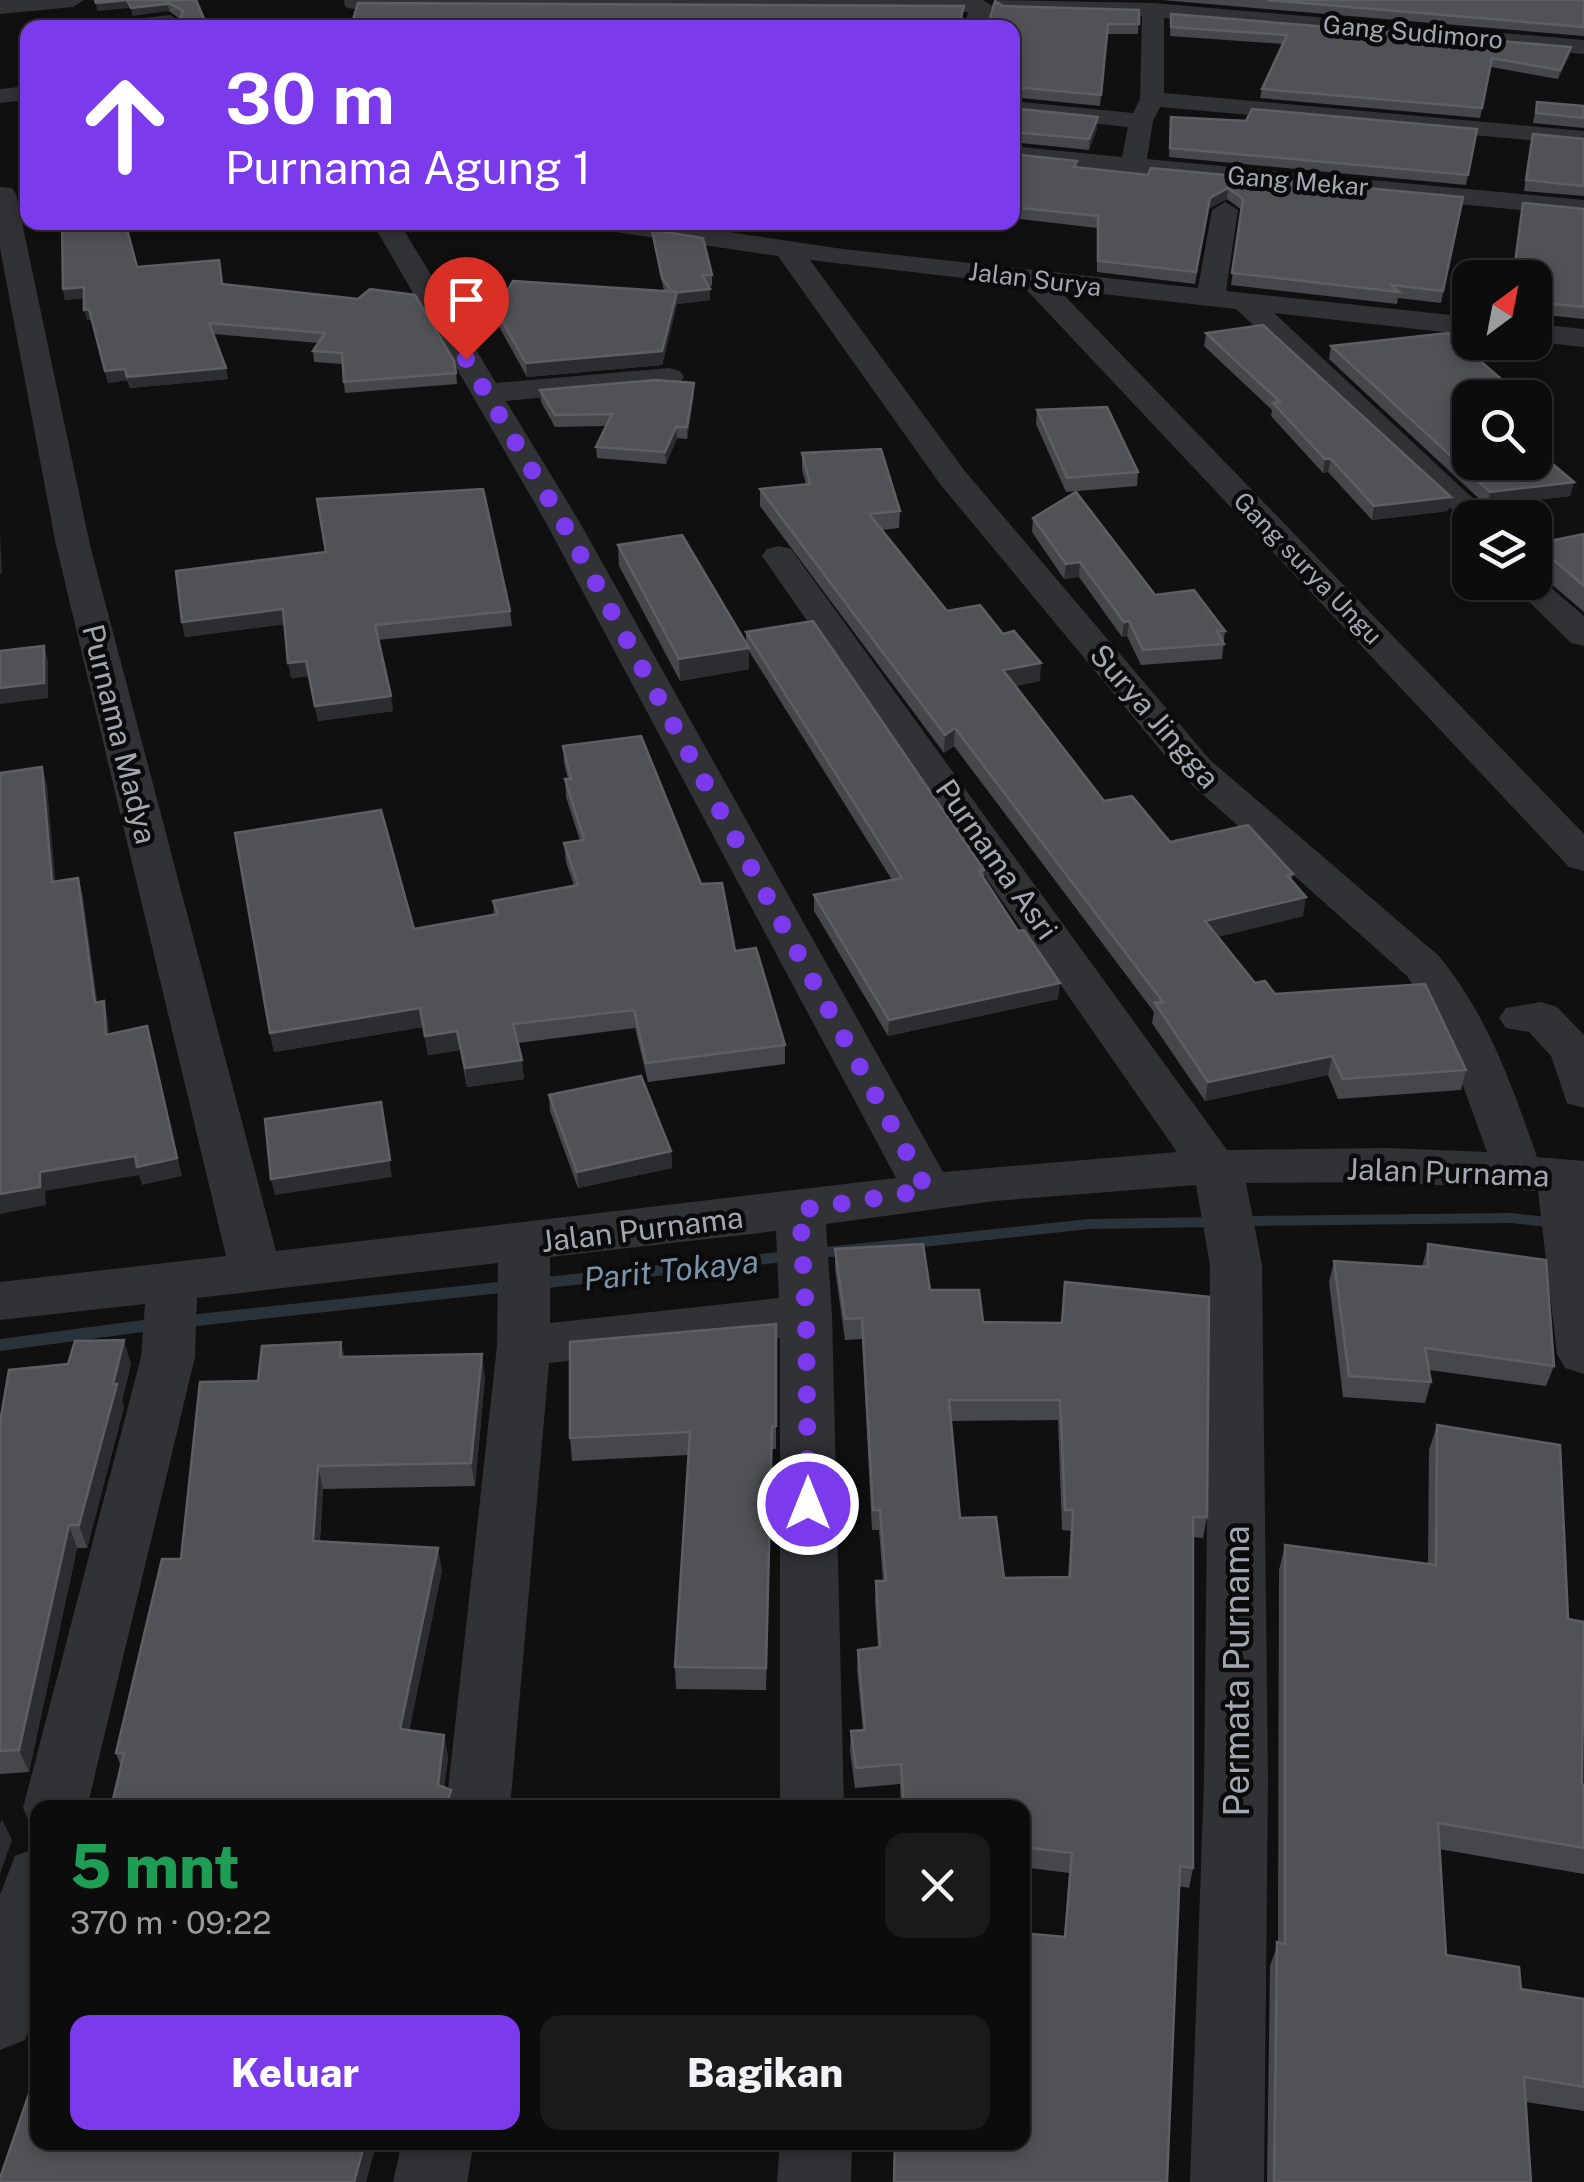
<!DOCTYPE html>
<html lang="id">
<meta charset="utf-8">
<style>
:root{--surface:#0c0c0d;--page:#1a1a1b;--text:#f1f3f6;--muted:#9a9b9d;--line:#2c2c2e;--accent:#7c3aed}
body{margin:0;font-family:"Public Sans",sans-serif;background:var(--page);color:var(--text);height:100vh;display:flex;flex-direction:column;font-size:38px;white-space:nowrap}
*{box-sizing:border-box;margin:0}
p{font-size:32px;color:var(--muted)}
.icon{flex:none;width:55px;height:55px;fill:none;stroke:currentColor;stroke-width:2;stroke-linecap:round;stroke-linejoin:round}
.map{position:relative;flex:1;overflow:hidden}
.drawer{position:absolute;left:30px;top:1800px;width:1000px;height:350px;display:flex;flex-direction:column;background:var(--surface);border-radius:20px;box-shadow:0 5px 15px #0003,0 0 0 2px var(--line)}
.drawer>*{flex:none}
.guide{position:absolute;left:20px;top:20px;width:1000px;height:210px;border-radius:20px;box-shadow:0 5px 15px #0003,0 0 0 2px var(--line);background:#7c3aed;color:#fff;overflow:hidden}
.needle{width:65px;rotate:32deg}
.tools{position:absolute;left:1452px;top:260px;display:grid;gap:20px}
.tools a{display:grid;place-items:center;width:100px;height:100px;border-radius:20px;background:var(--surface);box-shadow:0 5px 15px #0003,0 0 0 2px var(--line);font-size:50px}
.pin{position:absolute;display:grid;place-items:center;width:85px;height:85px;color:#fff;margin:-102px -42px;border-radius:50% 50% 50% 0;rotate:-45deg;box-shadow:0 0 10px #0007}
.pin .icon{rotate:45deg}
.me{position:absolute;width:110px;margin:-55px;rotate:0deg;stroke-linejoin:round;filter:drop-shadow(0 0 8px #0008)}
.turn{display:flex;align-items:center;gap:35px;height:210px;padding:0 40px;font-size:45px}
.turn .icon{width:130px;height:130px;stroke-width:2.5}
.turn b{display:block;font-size:70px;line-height:85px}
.round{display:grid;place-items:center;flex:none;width:105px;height:105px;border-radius:20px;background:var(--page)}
.summary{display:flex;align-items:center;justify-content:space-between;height:170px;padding:0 40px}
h1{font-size:60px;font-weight:800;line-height:75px;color:#1e9e55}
.primary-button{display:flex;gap:20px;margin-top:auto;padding:20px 40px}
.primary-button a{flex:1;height:115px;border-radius:20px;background:var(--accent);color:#fff;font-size:40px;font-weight:800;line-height:115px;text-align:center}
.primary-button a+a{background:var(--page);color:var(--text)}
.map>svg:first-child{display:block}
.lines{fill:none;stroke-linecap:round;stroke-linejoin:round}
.stream{fill:#2a3339;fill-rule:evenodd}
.minor{fill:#313236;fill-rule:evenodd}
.wall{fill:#46474c;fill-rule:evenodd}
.shaded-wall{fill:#2c2d30}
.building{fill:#505257;stroke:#5d5f65;stroke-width:2.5;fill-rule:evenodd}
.route{stroke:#7c3aed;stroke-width:18;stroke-dasharray:0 32.4}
.labels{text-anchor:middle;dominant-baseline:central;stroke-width:9;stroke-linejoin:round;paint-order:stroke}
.far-street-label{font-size:25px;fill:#a2a7b2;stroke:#0b0b0c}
.street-label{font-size:30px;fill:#a2a7b2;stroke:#0b0b0c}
.water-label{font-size:32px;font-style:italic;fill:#7995ad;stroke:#0b0b0c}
.near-street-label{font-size:35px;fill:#a2a7b2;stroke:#0b0b0c}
</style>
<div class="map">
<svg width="1584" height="2182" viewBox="0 0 1584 2182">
<rect width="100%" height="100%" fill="#101011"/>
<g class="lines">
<g class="stream">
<path d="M1511,1213L1584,1221V1231L1511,1223L1239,1226L1234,1225L1232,1221L1234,1217L1239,1216Z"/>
<path d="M1218,1217L1223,1218L1225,1222L1223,1226L1218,1227L1089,1229L179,1328L174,1326L171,1322L174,1318L179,1316L1089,1219Z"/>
<path d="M158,1318L163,1320L166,1324L163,1328L158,1330L0,1351V1339Z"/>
</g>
<g class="minor">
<path d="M0,0H84L73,7L0,14Z"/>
<path d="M344,0H983L992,6L986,28H964L968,12L353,9L345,7Z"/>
<path d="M997,0L1153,3L1584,40V54L1164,18V93L1584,131V145L1160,107L1153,121L1147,159L1584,200V216L1012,162V146L1122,157L1128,127L1012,115V101L1133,113L1140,99L1142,16L1003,12L992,5Z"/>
<path d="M170,15L181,22L178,27L108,28L119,21Z"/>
<path d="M28,86V100L0,103V89Z"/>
<path d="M0,187L12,188L16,194L90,545L276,1251L896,1178L545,521L372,222H399L496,383L669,368L680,371L684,377L680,383L669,386L506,401L579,521L943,1172L1177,1152L762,556L767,549L779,546L791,549L1227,1150L1388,1148L1487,1152L1445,1036L1407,976L1182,776L940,484L778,256L602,230L589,222H662L843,249L1198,288L1212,210L1225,202L1238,210L1226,291L1470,317V335L1274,313L1494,518H1470V526L1236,309L1058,289L1584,834V871L1569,867L1022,285L810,260L964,470L1210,760L1439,956C1488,1016 1512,1085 1537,1157L1584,1161V1374L1565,1368L1557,1354L1538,1191L1388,1182L1246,1183L1262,1265L1268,1779L1264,2182H1190L1204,1779L1210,1265L1196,1185L995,1201L826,1224L832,1315L844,1808H780V1338L549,1363L510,1808H446L497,1346L498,1263L197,1298L195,1357L87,1808H38V1831L32,1829L23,1808L141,1357L145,1304L0,1320V1282L226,1256L56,545L0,248ZM776,1231L779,1298L550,1323V1257Z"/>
<path d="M1535,324L1584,329V347L1535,342Z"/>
<path d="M1535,574L1584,616V646L1571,643L1509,582H1535Z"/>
<path d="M1541,1002L1557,1007L1584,1035V1108L1567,1103L1551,1056L1529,1032L1506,1028L1499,1018L1506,1008Z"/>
<path d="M38,1847V2005L25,2040L0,2050V1895L15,1856Z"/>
<path d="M402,2142H474L467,2182H393Z"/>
<path d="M780,2142H852L851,2182H777Z"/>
</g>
</g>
<g class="wall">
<path d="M1162,0H1584V36Z"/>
<path d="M167,2L208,28H139L138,21L180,19L169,11Z"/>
<path d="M964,6L962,19L964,22L989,21L1003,6L1139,10L1138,34H1107L1100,106L1012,97V28H320Z"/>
<path d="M1171,14L1571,47L1569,56L1558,79L1491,67L1480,118L1260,98L1262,89L1283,44L1170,36Z"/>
<path d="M1537,102L1584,106V128L1533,123Z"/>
<path d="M1012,108L1097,128L1089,150L1012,142Z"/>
<path d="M1171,117L1477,129L1466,185L1169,157Z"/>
<path d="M1584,139V196L1524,191L1530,144Z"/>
<path d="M1012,154L1077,161V167L1148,175L1463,197L1441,303L1398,298L1397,304L1231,285L1242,210L1227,199L1208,209L1195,284L1097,272V228L1012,218Z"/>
<path d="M1523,203L1584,209V319L1535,314V278H1512Z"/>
<path d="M652,230L712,275V286H709L710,300L677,304L662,365L527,377L497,323L496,310L664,291L653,241Z"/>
<path d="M137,267L223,284L456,373L457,384L345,393L342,364L314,362L313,351L318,343L214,334L228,379L130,388L127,380L108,383L91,320H87L84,298L65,300L63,289Z"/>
<path d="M1206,333L1451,497L1448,511L1372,520L1328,472L1323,473L1271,416L1272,410L1204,346Z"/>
<path d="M1331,346L1470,398L1574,482L1570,496L1487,506L1329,359Z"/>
<path d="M694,383V394L687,439L677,438L666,464L597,458L596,447L607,426L555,427L541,402L540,390Z"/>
<path d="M1037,410L1138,472L1137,486L1066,492L1036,424Z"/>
<path d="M802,453L900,511L899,528L882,530L947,611L1040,681L1015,686L1104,801L1170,842L1293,874L1291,880L1303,916L1217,937L1255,983L1275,994L1466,1070L1461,1090L1338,1099L1328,1075L1205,1101L1152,1023L1154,1012L954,746L944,753L760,506V489L806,484L802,470Z"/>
<path d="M1033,518L1155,595L1225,631L1222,659L1141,665L1127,636L1122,637L1079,577L1064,579L1032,532Z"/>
<path d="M1584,534V612L1535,570V542Z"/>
<path d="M618,545L746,643V632L984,870V879L1058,999L888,1036L814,911V895L892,880L749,651V669L680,681L619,566Z"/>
<path d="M510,611L512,626L378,640L393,711L318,721L309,676L291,678L285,624L185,637L182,622Z"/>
<path d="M563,746L701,884L785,1045V1064L648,1082L635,1028L518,1043L524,1079L467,1087L460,1050L428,1055L423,1027L274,1052L270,1033L414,929L494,915L493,901L574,886L566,862L564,843L580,841L566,797L565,779H568L564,763Z"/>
<path d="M549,1095L671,1151L672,1168L578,1188L550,1111Z"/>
<path d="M1428,1244L1554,1366L1546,1386L1429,1370L1431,1382L1425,1403L1343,1397L1329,1282L1334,1261L1422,1267Z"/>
<path d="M835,1249L930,1290L983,1322L1061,1323L1065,1282L1207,1517L1203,1538L1193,1537V1868L1189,1888L1179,1886L1167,2182H893L894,2142L1064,1937L1069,1873L1022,1867V1808H901L900,1784L855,1788L850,1751L851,1731L863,1730L857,1670L858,1650L878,1647L875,1601L876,1581H883L879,1530H872L862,1339L845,1340L835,1269ZM1058,1420L1062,1530L1071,1531L1068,1577L1004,1578L960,1518L951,1421Z"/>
<path d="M776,1324V1449H772L766,1690L676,1689L675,1667L688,1455L572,1461L570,1438Z"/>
<path d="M341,1342L344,1357L485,1377L475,1486L323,1489L320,1541L442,1570L409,1731L444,1735L448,1757L444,1788L451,1790L455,1808H111L121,1767L116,1753L181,1559L258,1381Z"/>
<path d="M131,1364L122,1401L124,1407L87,1548H77L29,1772L0,1774V1423Z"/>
<path d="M1437,1425L1568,1619L1582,1784L1584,1785V1874L1439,1849L1446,1955L1521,1989L1584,1999V2111L1526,2102L1531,2182H1267L1270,1966L1278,1943L1279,1570L1285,1545L1428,1564L1429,1450Z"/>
</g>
<g class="shaded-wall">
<path d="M127,0L129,8L97,11L96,3Z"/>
<path d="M167,4L169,11L132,16L131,8Z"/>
<path d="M1571,47L1569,56L1558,79L1560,70Z"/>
<path d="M1098,117L1097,128L1089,150V139Z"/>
<path d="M1228,188L1227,199L1208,209L1195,284L1210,198Z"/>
<path d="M84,287L86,298L65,300L63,289Z"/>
<path d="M710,289V300L677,304L662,365L527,377L526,363L673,293Z"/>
<path d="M89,309L91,320H87L84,310Z"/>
<path d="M226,368L228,379L130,388L127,377Z"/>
<path d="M125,369L127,380L108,383L105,371Z"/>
<path d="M694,383V394L687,439V427Z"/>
<path d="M676,427L677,438L666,464L665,452Z"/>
<path d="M1325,459H1331L1328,472L1323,473Z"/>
<path d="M1574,482L1570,496L1487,506L1490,492Z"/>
<path d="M1451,497L1448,511L1372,520L1374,506Z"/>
<path d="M0,533L2,574H0Z"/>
<path d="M1080,562L1079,577L1064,579L1066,564Z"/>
<path d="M283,609L286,624L185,637L182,622Z"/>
<path d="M1129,621L1127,636L1122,637L1124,622Z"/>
<path d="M44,646L48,661V698L0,704V688Z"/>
<path d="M749,648V669L680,681L679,659Z"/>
<path d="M306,661L309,676L291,678L288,663Z"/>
<path d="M1041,663L1040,681L1001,689L1003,670Z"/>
<path d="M391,696L393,711L318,721L315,706Z"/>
<path d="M955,728L954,746L944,753L945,735Z"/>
<path d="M42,767L47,785L57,900L52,882Z"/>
<path d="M78,878L83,896L100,1021L95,1003Z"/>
<path d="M1306,897L1303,916L1202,941L1205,921Z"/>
<path d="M1060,983L1058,999L888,1036L889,1020Z"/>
<path d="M104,1001L108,1020L111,1053L106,1035Z"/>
<path d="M420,1008L423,1027L274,1052L270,1033Z"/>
<path d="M147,1026L182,1176L142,1185L139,1175L45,1191L46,1205L0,1214V1194L40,1172Z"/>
<path d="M457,1031L460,1050L428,1055L425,1036Z"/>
<path d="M1332,1056L1328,1075L1205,1101L1208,1082Z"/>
<path d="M522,1060L524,1079L467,1087L465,1068Z"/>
<path d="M381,1102L392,1177L275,1195L271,1179Z"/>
<path d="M671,1151L672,1168L578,1188L577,1172Z"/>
<path d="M124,1340L131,1364L122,1401L124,1407L87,1548L79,1525Z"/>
<path d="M482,1354L485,1377L475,1486L471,1463Z"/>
<path d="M318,1466L323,1489L318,1564L313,1541Z"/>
<path d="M69,1525L77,1548L29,1772L19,1750Z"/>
<path d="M438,1548L442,1570L405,1752L400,1729Z"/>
<path d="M444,1735L448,1757L442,1808L438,1785Z"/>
<path d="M451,1790L455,1808H446Z"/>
<path d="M2,1819L12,1840L0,1874V1824Z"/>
<path d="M365,2142H377L366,2182H354Z"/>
</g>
<g class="building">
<path d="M95,0H166L167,4L131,8L127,0L96,3Z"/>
<path d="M168,0H196L208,28H141L138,21L180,19L183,11L167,2Z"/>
<path d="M1267,0H1584V27Z"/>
<path d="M995,1L1003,6L1139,10V24H1108L1101,95L1012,87V28H320L352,23L358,3L964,6L961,17L964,22L989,21Z"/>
<path d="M1171,14L1571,47L1560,70L1492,58L1482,108L1262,89L1287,35L1171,27Z"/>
<path d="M1537,102L1584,106V118L1536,113Z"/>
<path d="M1012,108L1098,117L1089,139L1012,132Z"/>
<path d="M1252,109L1477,129L1468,175L1170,148L1171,117L1246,121Z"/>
<path d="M1533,134L1584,139V186L1526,180Z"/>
<path d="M1012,154L1077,161L1074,167L1148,175L1151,168L1463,197L1443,291L1391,285L1399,292L1232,273L1243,199L1228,188L1210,198L1196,272L1098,261V216L1012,207Z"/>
<path d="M1523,203L1584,209V307L1535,302V278H1513Z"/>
<path d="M62,222H125L137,267L219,260L222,284L358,299L370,289L415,295L454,361L456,373L344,382L342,353L313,351L325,333L209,323L226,368L127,377L125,369L105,371L89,309L84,310V287L63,289Z"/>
<path d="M652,230L703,238L712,275H702L710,289L673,293L662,278Z"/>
<path d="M513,281L677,292L662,351L526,363L496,310Z"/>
<path d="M1263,325L1451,497L1374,506L1331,459H1325L1273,403L1280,402L1206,333Z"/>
<path d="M1448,333L1522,397L1470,398V462H1535V449L1574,482L1490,492L1331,346Z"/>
<path d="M655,380L694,383L687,427H676L665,452L596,447L612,414L555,415L540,390Z"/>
<path d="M1107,407L1138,472L1067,478L1037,410Z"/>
<path d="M881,449L900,511L869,514L947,611L980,605L1003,634L1014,631L1041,663L1003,670L1104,801L1132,796L1170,842L1248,825L1293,874L1287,875L1306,897L1205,921L1255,983L1265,981L1275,994L1425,984L1466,1070L1343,1079L1332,1056L1208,1082L1155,1003L1163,1002L955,728L945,735L760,489L810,484L802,453Z"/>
<path d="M483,489L510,611L375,625L391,696L315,706L306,661L288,663L283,609L182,622L176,571L326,552L317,499Z"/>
<path d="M1076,492L1155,595L1194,590L1225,631H1217L1224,644L1143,650L1129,621L1124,622L1080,562L1066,564L1033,518Z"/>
<path d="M1584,534V586L1535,544Z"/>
<path d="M682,535L749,648L679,659L618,545Z"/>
<path d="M813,621L984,870L979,871L1018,931L1024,930L1060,983L889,1020L814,895L902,878L746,632Z"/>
<path d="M44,646V683L0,688V651Z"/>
<path d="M641,736L701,884L722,883L735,951L756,948L785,1045L646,1063L634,1010L513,1024L522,1060L465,1068L457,1031L425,1036L420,1008L270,1033L235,833L381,810L414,929L498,914L493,901L578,885L564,843L584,840L565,779H571L563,746Z"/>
<path d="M42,767L52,882L78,878L95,1003L104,1001L106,1035L147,1026L177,1158L137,1167L135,1156L40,1172V1187L0,1194V773Z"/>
<path d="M641,1076L671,1151L577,1172L549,1095Z"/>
<path d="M381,1102L390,1160L271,1179L265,1119Z"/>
<path d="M923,1244L930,1290H979L983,1322L1062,1323L1065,1282L1209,1297L1207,1517H1193V1868L1180,1866L1167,2182H894L895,2142H1022V1933L1065,1937L1072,1853L1022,1847V1808H904L901,1764L856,1768L851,1731L865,1730L858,1650L880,1647L876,1581H886L880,1510H873L862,1318L845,1319L835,1249ZM949,1400H1060L1065,1510H1073L1070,1577L1004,1578L996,1517L960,1518Z"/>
<path d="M1428,1244L1546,1260L1554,1366L1425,1348L1431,1382L1349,1376L1334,1261L1428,1267Z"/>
<path d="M776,1324V1426L772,1427L766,1668L675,1667L690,1432L570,1438V1342Z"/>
<path d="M124,1340L113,1384H117L79,1525H69L19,1750L0,1751V1423L9,1370L68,1364L75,1341Z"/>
<path d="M341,1342L340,1357L482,1354L471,1463L318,1466L313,1541L438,1548L400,1729L444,1735L438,1785L451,1790L446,1808H111L124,1753H116L162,1559H181L200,1382L258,1381L262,1346Z"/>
<path d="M1437,1425L1560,1445L1568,1619L1584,1622L1582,1784L1584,1785V1848L1438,1823L1446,1955L1519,1967L1521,1989L1584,1999V2087L1524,2077L1531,2182H1274L1277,1942L1285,1944V1545L1436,1565Z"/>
<path d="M38,2068V2142H365L354,2182H0V2178Z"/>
</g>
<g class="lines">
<path class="route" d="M466,359L562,521L927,1190L800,1210L806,1315L808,1504"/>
</g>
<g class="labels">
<g class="far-street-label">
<text transform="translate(1413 32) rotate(5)">Gang Sudimoro</text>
<text transform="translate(1298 181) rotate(5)">Gang Mekar</text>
<text transform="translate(1035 279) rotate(7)">Jalan Surya</text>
<text transform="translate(1308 568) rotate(46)">Gang surya Ungu</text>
</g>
<g class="street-label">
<text transform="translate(1155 716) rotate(49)">Surya Jingga</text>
<text transform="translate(120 734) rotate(76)">Purnama Madya</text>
<text transform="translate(997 859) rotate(55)">Purnama Asri</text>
<text transform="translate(1448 1172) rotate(2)">Jalan Purnama</text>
<text transform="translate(642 1229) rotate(-7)">Jalan Purnama</text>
</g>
<g class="water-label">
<text transform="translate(671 1270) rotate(-6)">Parit Tokaya</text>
</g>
<g class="near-street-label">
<text transform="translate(1236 1671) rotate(-90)">Permata Purnama</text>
</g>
</g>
</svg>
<div class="tools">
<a><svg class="needle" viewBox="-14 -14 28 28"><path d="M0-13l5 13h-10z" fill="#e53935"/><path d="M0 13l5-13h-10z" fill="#9a9b9d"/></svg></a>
<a><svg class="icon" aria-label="search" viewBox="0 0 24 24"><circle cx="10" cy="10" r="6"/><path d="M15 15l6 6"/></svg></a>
<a><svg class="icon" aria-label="layers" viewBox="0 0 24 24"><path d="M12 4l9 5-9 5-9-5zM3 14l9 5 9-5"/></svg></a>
</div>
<div class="pin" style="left:466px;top:359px;background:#d93025"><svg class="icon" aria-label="arrive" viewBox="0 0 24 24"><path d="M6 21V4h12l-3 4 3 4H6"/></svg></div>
<svg class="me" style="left:808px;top:1504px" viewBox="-20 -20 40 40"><circle r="17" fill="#7c3aed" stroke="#fff" stroke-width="3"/><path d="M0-11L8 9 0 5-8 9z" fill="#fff"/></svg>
<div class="guide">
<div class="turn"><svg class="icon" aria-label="ahead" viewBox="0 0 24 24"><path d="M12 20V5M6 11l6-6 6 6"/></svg><div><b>30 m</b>Purnama Agung 1</div></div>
</div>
<section class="drawer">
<div class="summary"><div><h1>5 mnt</h1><p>370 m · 09:22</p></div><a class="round"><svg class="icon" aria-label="close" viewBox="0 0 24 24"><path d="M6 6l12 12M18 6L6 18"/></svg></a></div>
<div class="primary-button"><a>Keluar</a><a>Bagikan</a></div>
</section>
</div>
